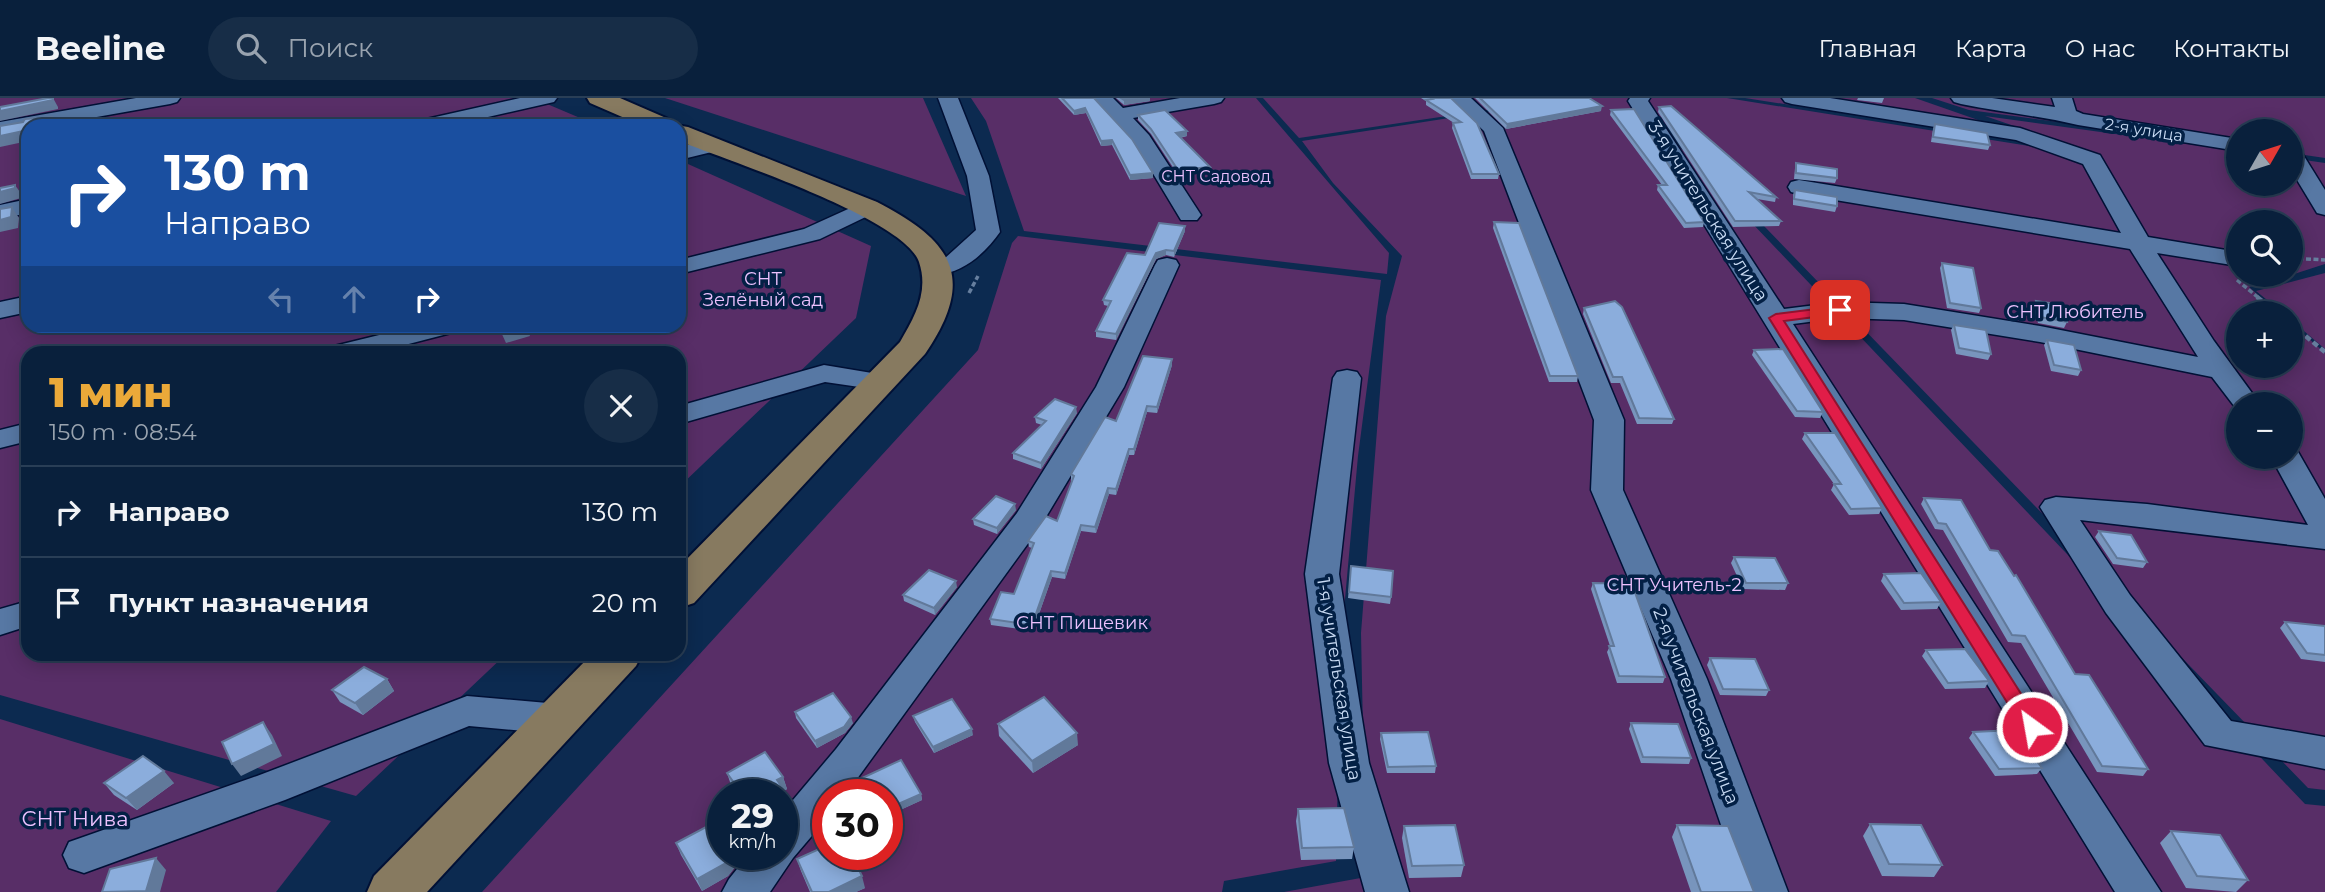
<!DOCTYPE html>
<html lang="ru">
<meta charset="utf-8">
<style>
:root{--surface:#09203c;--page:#172d47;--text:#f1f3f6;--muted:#99a3af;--line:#293e56;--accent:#eba939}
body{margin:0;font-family:Montserrat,sans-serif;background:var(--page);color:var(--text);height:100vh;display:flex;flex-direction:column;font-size:26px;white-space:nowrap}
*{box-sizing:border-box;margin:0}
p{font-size:23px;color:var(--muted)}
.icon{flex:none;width:38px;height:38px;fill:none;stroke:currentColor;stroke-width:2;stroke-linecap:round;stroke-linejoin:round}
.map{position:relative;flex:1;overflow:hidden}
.panel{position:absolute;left:21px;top:248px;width:665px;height:315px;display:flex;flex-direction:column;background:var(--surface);border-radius:21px;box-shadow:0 4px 18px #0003,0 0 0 2px var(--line)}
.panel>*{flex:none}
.guide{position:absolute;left:21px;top:21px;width:665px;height:214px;border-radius:21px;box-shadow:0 4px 18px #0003,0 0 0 2px var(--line);background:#1a4fa0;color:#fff;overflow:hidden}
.needle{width:46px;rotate:51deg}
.buttons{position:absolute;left:2226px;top:21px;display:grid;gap:14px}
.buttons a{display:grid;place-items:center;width:77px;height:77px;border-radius:50%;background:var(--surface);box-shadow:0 4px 18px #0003,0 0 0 2px var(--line);font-size:35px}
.speed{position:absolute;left:707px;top:681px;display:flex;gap:14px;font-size:35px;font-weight:700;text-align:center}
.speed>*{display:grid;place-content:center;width:91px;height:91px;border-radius:50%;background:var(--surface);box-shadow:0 4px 18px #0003,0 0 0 2px var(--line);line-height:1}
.speed small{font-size:18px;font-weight:400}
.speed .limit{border:10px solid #d22;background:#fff;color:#111}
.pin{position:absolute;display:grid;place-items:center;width:60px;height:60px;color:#fff;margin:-30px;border-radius:14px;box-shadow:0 4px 10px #0006}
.me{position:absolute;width:77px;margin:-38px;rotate:328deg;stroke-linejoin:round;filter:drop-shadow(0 0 5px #0008)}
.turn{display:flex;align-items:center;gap:24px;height:147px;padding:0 28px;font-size:32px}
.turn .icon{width:91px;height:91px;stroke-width:2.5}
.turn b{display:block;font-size:49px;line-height:60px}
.lanes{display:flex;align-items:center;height:66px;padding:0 28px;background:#0003;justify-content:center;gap:35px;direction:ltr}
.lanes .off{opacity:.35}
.round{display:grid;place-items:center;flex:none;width:74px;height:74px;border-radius:37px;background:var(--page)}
.summary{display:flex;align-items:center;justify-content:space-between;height:119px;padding:0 28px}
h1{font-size:42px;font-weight:800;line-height:52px;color:var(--accent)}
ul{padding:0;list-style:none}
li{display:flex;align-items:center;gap:21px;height:91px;padding:0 28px;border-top:2px solid var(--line)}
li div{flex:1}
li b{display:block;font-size:26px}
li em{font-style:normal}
header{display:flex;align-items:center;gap:42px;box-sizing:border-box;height:98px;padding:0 35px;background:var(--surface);border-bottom:2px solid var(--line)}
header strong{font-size:33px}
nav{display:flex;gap:38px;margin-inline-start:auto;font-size:24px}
.search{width:490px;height:63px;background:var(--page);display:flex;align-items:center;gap:18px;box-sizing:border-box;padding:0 24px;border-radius:38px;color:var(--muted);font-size:26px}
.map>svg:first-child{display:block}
.green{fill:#582e67;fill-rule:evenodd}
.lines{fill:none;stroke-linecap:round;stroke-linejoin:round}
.minor-casing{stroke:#001035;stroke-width:3}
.major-casing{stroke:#001035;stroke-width:4}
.path-far1{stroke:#677f9f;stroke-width:3.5;stroke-dasharray:5 2.5;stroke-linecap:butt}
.path{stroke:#677f9f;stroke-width:4.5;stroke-dasharray:6 3.5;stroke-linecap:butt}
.minor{fill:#5778a4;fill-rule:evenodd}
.major{fill:#877a60;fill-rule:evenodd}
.wall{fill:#7895bd}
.shaded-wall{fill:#61799a}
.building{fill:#8baddc;stroke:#61799a;stroke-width:2}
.route{fill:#e11d48;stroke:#92132f;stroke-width:2}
.labels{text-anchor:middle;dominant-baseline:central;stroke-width:7;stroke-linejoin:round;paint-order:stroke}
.far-street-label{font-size:16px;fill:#c8daf3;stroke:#032045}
.far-park-label{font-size:16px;fill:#edc1fe;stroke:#032045}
.street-label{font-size:18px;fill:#c8daf3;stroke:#032045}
.park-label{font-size:18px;fill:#edc1fe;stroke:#032045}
.near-park-label{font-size:21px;fill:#edc1fe;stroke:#032045}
</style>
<header>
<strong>Beeline</strong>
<div class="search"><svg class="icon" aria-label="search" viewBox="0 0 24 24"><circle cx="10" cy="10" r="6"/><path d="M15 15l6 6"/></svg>Поиск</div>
<nav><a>Главная</a><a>Карта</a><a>О нас</a><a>Контакты</a></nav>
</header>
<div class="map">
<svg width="2325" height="794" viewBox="0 0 2325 794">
<rect width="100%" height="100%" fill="#0c2a50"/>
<g class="green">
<path d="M0,0H533L599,28H28V228H679V62L871,148L856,220L679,389V256H28V556L505,557L356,698L0,597Z"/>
<path d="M665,0H923L966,98Z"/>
<path d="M971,0H1256L1389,155L1387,176L1024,133L986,23Z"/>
<path d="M1263,0H1550L1548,3L1299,40Z"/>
<path d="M1554,0H1633L2305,706L2325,708V794H1284L1366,779L1361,535L1386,218L1402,158L1333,85L1302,43L1551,4Z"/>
<path d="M1640,0H1727L2054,52L2073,48L1985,18L2238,53V86H2291V60L2325,65V166L2291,177V124H2238V177H2290L2249,189L2279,215H2238V268H2291V225L2325,255V692L2308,690ZM2238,306H2291V359H2238Z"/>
<path d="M1745,0H1915L2050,47Z"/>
<path d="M1932,0H2325V60L2291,55V33H2238V48L1969,12Z"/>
<path d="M1018,138L1381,182L1358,358L1341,545L1336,763L1224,783L1222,794H482L978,252L1012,145ZM723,696H782V756H723ZM828,696H887V756H828Z"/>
<path d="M2325,175V251L2291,222V215H2283L2256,193Z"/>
<path d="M0,621L331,723L276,794H0Z"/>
</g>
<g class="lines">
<defs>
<g id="minor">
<path d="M136,0H180L177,4L170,6L46,28H28V31L0,36V24Z"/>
<path d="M520,0H557L554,4L448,28H410L413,24Z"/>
<path d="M938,0H958L989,78L1000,134C985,156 956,182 928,175L925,170L928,165L944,161L976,132L967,78Z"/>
<path d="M1092,0H1113L1123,10L1180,0H1224L1221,4L1214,6L1133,20L1149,37L1201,117L1197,122H1181L1134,44Z"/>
<path d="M1449,0H1471L1503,30L1624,322L1623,392L1707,581L1788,794H1744L1671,581L1591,392L1594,322L1484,33Z"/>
<path d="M1630,0H1650L1648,3L1784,211L1840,204L1904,206L2040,228L2198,259L2130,151L1799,96L1791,94L1788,89L1791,84L1799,82L2121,135L2083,66L2016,42L1792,6L1785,4L1782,0H1830L2020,30L2100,57L2148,139L2238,154V168L2157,155L2214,243L2260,306H2238V313L2212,279L2040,244L1904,222L1840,220L1793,226L2161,794H2115L1628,3Z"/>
<path d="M1951,0H1992L2055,9L2052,0H2072L2076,13L2083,16L2238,41V53L2078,27C2040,18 2000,14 1961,6L1954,4Z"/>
<path d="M712,41L720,42L723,47L720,52L679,62V49Z"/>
<path d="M2291,49L2299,50L2325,92V117L2317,115L2291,72Z"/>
<path d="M28,101V115L0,121V107Z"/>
<path d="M868,102L876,104L880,109L876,114L820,141L679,176V162L804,131Z"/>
<path d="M1167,160L1176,162L1179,167L1124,289L1040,429L846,696H828V719L793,760L770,794H722L729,781L749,756H782V715L836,651L1017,415L1096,289L1155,167L1158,162Z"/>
<path d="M28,198V214L0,220V204Z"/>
<path d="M416,228H459L455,234L370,256H323L326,250Z"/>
<path d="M824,267L890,278L894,284L890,290L880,292L825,284L679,326V308Z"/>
<path d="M1347,272L1357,274L1361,280L1339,476L1369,665L1409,794H1365L1329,665L1305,476L1333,280L1337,274Z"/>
<path d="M28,325V343L0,350V332Z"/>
<path d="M2291,351L2297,352L2325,401V451L2080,422L2130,497L2231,623L2325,639V671L2205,647L2106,515L2040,409L2045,402L2056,399L2147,406L2308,427L2271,359H2291Z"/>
<path d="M28,503V528L0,537V511Z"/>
<path d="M467,598L559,606L572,611L578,621L572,631L559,636L469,628L285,702L84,775L69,770L63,757L69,744L257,678Z"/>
</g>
<g id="major">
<path d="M587,0H620L673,23L676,27L688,29L877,104C953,143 977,180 925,256L694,505L679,510V469L900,244C915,218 929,194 919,164C904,120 726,62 679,43V28H643L590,5Z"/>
<path d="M592,556H642L636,568L427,794H367L374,778Z"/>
</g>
</defs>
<use href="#minor" class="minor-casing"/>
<use href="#major" class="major-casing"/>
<g class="path-far1">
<path d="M2291,160L2325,162"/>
<path d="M2237,182L2260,201"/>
<path d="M969,195L978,178"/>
</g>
<g class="path">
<path d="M2257,199L2277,215"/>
<path d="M2291,226L2325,254"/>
</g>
<use href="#minor" class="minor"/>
<use href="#major" class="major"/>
</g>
<g class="wall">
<path d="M1058,0H1094L1153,80L1130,82L1112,47L1101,48L1086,15L1074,17Z"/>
<path d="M1116,0H1150V3L1124,7Z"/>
<path d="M1421,0H1451L1499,76L1498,81H1471L1452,30L1453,25H1454L1426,7V3Z"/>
<path d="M1475,0H1589L1601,13L1506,31Z"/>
<path d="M1858,0H1884L1882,5L1857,2Z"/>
<path d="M1659,9L1776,99L1775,104L1757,101L1781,123L1779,128L1733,129L1658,14Z"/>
<path d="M1611,12L1704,124L1703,129L1684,130L1657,92L1658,87H1662L1610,17Z"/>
<path d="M1138,17L1187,38L1180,40L1210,69V74L1178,77L1151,36L1138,22Z"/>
<path d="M1935,26L1990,47L1988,52L1931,44L1933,31Z"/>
<path d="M1796,65L1837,80L1835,85L1794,81L1795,70Z"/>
<path d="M1795,92L1837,108L1835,114L1793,107V97Z"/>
<path d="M1494,124L1578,278L1577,284H1549L1493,130Z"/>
<path d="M1185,133L1174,159L1166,157L1156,161L1116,242L1096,239V233L1108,208L1104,207L1103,202L1145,157Z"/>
<path d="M1942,165L1981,210L1979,215L1947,210L1940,170Z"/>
<path d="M2036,203L2067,224L2064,230L2038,225L2033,208Z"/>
<path d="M1584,210L1674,321L1672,326H1637L1620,285H1611L1583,216Z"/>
<path d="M1954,227L1991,256L1988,262L1956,256L1951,232Z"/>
<path d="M2047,242L2081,272L2078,278L2051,273L2044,247Z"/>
<path d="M1754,252L1823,314L1820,320L1795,319L1752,257Z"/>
<path d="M1172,261V267L1157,315L1147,314L1134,357H1129L1116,397L1109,396L1096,435L1081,433L1065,481L1052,479L1033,533L991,527L990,521L1014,496L1032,450L1029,449L1028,443L1057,423L1072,383H1071V376L1116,323Z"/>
<path d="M1077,315L1041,371L1013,361V355L1042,327L1036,325L1035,319Z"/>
<path d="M1805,335L1882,410L1879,416L1849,417L1831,392L1834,386L1802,341Z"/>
<path d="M1924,400L1990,452L2075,576L2148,671L2143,678L2097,674L2021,545L2008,544L1943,432L1935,431L1921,406Z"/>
<path d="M1016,412L997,436L974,427L973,421Z"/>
<path d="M2099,433L2147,464L2143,470L2113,466L2095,439Z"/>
<path d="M1734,459L1788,485L1785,492L1743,491L1731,465Z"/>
<path d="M1351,468L1391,499L1390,506L1348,500Z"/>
<path d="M1884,476L1941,504L1937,511L1901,512L1881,483Z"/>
<path d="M1593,485L1665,579L1663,585H1617L1607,554L1610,548L1591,491Z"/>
<path d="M957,489L935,517L904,503L903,497Z"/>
<path d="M2285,524L2325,528V564L2301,561L2280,530Z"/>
<path d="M1926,552L1989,583L1985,590L1945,591L1922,558Z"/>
<path d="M1710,560L1769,592L1766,598L1720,597L1707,567Z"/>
<path d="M387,581L394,593L363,617L340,604L332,592Z"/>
<path d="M795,614L853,625L845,635L817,650L796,620Z"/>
<path d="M913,618L973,637L934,655L915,624Z"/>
<path d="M1631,625L1691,660L1689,666L1641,665L1629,631Z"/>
<path d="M998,626L1078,647L1033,675L999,638Z"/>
<path d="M1973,634L2042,670L2037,676L1995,678L1969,640Z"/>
<path d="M1381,635L1436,668L1435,675H1387L1380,641Z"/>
<path d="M727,675L783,679L787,691L784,693L788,704L782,710V696H738L731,687Z"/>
<path d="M860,681L921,696L922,702L887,718V696H867L862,687Z"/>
<path d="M104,685H174L137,712L114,697Z"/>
<path d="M1298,711L1354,749L1352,761L1301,762L1296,723Z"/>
<path d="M1870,726L1942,767L1934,779L1882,778L1863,738Z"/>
<path d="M1677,727L1754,794H1691L1672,739Z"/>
<path d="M1404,728L1464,767L1461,779L1409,780L1402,740Z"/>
<path d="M2171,733L2248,782L2236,794L2186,790L2160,745Z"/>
<path d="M676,745L742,760L728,778L702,793L681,757Z"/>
<path d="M797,761L865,790L856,794H810L801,773Z"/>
</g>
<g class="shaded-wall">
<path d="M53,0L58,9V11L0,23V13Z"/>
<path d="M1137,0H1150V3L1124,7V2Z"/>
<path d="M1602,8L1601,13L1506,31L1507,26Z"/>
<path d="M1085,10L1086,15L1074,17V13Z"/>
<path d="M52,19L57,28H51Z"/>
<path d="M28,32V43L0,49V38Z"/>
<path d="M1187,33V38L1176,40V35Z"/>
<path d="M1112,42V47L1101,48V43Z"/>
<path d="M1210,69V74L1178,77V72Z"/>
<path d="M1153,75V80L1130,82V77Z"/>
<path d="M15,87L22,97L21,100L0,106V94Z"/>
<path d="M12,109L19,120L18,130L0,134V122Z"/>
<path d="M1185,128V133L1174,159V153Z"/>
<path d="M1166,152V157L1156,161L1116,242V236L1156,155Z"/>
<path d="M526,228L530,238L506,245L501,234Z"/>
<path d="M1172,261V267L1157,315V309Z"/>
<path d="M1147,308V314L1134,357V351Z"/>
<path d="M1076,309L1077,315L1041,371V365Z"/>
<path d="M1129,351V357L1116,397V391Z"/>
<path d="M1108,390L1109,396L1096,435L1095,429Z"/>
<path d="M1015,406L1016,412L997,436V430Z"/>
<path d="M1081,427V433L1065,481V475Z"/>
<path d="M1051,473L1052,479L1033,533L1032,527Z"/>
<path d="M956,483L957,489L935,517L934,510Z"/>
<path d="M387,581L394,593L363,617L355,605Z"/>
<path d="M851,619L853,625L845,635L817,650L815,643Z"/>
<path d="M263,624L272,637L282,658L241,678L232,666Z"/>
<path d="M972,631L973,637L934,655L933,649Z"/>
<path d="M1077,635L1078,647L1033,675L1032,663Z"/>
<path d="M164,673L174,685L137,712L126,700Z"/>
<path d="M783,679L787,691L784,693L788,704L782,710V696H780L777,682Z"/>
<path d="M921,696L922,702L887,718V711Z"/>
<path d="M732,756H740L742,760L728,778L702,793L697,781Z"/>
<path d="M156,760L166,772L160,794H144Z"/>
<path d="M862,778L865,790L856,794H829Z"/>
</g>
<g class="building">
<path d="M48,0H53V2L0,13V9Z"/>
<path d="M1062,0H1094L1132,41L1153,75L1130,77L1112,42L1101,43L1085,10L1074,13Z"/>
<path d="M1121,0H1137L1124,2Z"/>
<path d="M1430,0H1451L1477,25L1499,76H1472L1453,25L1461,24L1426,2L1432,1Z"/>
<path d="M1480,0H1589L1602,8L1507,26Z"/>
<path d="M1671,8L1776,99L1749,94L1781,123H1735L1659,9Z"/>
<path d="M1634,11L1704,124L1686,125L1658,87H1667L1611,12Z"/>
<path d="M1165,12L1187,33L1176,35L1210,69L1178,72L1151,31L1138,17Z"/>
<path d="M52,19V28H28V32L0,38V28L23,24L25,21Z"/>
<path d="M1935,26L1987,35L1990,47L1933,39Z"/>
<path d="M1796,65L1837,71V80L1796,75Z"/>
<path d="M15,87V90L0,94V90Z"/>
<path d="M1795,92L1837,99V108L1794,101Z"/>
<path d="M12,109L11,119L0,122V111Z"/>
<path d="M1494,124L1519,125L1578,278H1550Z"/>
<path d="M1159,125L1185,128L1174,153L1166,152L1156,155L1116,236L1096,233L1111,203L1103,202L1127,155L1145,157Z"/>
<path d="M1942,165L1973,170L1981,210L1950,205Z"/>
<path d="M1615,203L1622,209L1674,321L1639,320L1622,279H1613L1584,210Z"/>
<path d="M2036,203L2062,207L2067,224L2040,219Z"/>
<path d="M1954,227L1986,232L1991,256L1959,250Z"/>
<path d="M498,228H525L501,234Z"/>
<path d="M2047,242L2074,247L2081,272L2054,267Z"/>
<path d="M1783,251L1823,314L1797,313L1754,252Z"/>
<path d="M1143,258L1172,261L1157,309L1147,308L1134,351H1129L1116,391L1108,390L1095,429L1081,427L1065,475L1051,473L1032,527L990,521L1001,494L1014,496L1034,445L1028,443L1046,418L1057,423L1074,378L1071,376L1105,319L1116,323Z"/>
<path d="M1055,301L1076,309L1041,365L1013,355L1046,323L1035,319Z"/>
<path d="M1805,335H1835L1882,410L1851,411L1834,386H1841Z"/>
<path d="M996,398L1015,406L997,430L973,421Z"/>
<path d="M1924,400L1961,402L1990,452L1998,453L2014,478L2016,477L2075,576L2089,577L2148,671L2102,668L2025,538L2012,537L1946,426L1938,425Z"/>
<path d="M2099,433L2131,437L2147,464L2117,460Z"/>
<path d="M1734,459L1775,460L1788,485H1746Z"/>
<path d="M1351,468L1393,473L1391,499L1349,494Z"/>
<path d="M929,472L956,483L934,510L903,497Z"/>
<path d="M1921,475L1941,504L1904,505L1884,476Z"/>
<path d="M1593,485L1632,486L1665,579L1619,578L1609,548H1614Z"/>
<path d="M2285,524L2325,528V557L2307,555Z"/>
<path d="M1965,551L1989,583L1948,585L1926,552Z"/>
<path d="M1710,560L1755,561L1769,592L1723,591Z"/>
<path d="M364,569L387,581L355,605L332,592Z"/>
<path d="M833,595L851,619L844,629L815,643L795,614Z"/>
<path d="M1044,599L1077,635L1032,663L998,626Z"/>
<path d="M952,601L972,631L933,649L913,618Z"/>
<path d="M263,624L274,646L232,666L222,644Z"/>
<path d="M1631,625L1678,626L1691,660L1643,659Z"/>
<path d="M2015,632L2042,670L1999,671L1973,634Z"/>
<path d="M1428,634L1436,668L1388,669L1381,635Z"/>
<path d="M765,654L783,679L777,682L784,692L780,696H742L727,675Z"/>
<path d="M143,658L164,673L126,700L104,685Z"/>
<path d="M901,662L921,696L887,711V696H869L860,681Z"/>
<path d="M1344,710L1354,749L1302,750L1298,711Z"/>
<path d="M721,721L723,724V756H732L724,766L697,781L676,745Z"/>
<path d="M1870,726L1921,727L1942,767L1889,766Z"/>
<path d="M1455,727L1464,767L1412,768L1404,728Z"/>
<path d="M1677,727L1728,728L1754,794H1701Z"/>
<path d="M2171,733L2220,737L2248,782L2197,778Z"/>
<path d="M828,747V756H851L862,778L829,794H812L797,761Z"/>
<path d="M156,760L146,793L102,794L110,771Z"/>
</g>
<path class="route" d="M1840,208L1845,209V215L1784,223L2039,624L2042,629L2039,635L2032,637L2026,635L1769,220L1776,216Z"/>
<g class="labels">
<g class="far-street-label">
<text transform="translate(2144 32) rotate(9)">2-я улица</text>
</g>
<g class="far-park-label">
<text x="1216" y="78">СНТ Садовод</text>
</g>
<g class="street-label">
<text transform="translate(1708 113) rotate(58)">3-я учительская улица</text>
<text transform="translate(1339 581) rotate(81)">1-я учительская улица</text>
<text transform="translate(1696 608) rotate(69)">2-я учительская улица</text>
</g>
<g class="park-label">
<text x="763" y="181">СНТ<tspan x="763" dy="21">Зелёный сад</tspan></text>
<text x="2075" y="214">СНТ Любитель</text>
<text x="1674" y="487">СНТ Учитель-2</text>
<text x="1082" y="525">СНТ Пищевик</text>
</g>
<g class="near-park-label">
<text x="75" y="720">СНТ Нива</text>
</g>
</g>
</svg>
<div class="buttons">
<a><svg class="needle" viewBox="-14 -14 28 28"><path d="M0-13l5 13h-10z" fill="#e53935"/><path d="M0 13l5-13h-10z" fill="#99a3af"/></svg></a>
<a><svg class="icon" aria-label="search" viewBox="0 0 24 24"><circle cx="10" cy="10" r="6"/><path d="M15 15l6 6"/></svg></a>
<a>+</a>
<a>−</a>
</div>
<div class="speed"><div>29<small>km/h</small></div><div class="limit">30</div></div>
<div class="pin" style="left:1840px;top:212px;background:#d93025"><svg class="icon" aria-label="arrive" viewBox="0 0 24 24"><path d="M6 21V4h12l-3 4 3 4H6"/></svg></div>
<svg class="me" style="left:2032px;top:629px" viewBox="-20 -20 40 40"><circle r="17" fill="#e11d48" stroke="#fff" stroke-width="3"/><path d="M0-11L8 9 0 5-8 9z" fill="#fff"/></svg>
<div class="guide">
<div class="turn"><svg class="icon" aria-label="right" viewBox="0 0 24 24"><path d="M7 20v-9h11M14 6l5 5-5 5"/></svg><div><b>130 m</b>Направо</div></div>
<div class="lanes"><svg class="icon off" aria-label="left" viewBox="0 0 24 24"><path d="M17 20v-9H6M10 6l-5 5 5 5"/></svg><svg class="icon off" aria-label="ahead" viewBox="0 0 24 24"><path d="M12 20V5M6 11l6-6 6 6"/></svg><svg class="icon" aria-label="right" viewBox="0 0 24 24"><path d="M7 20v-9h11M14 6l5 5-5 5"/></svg></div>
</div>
<section class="panel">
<div class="summary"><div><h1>1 мин</h1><p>150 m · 08:54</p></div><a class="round"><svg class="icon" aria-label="close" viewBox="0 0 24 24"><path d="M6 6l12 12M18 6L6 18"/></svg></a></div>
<ul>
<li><svg class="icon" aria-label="right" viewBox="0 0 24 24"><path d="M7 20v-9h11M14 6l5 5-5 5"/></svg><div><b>Направо</b></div><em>130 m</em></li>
<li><svg class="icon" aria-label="arrive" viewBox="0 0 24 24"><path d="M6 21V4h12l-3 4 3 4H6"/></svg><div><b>Пункт назначения</b></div><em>20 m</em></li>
</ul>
</section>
</div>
